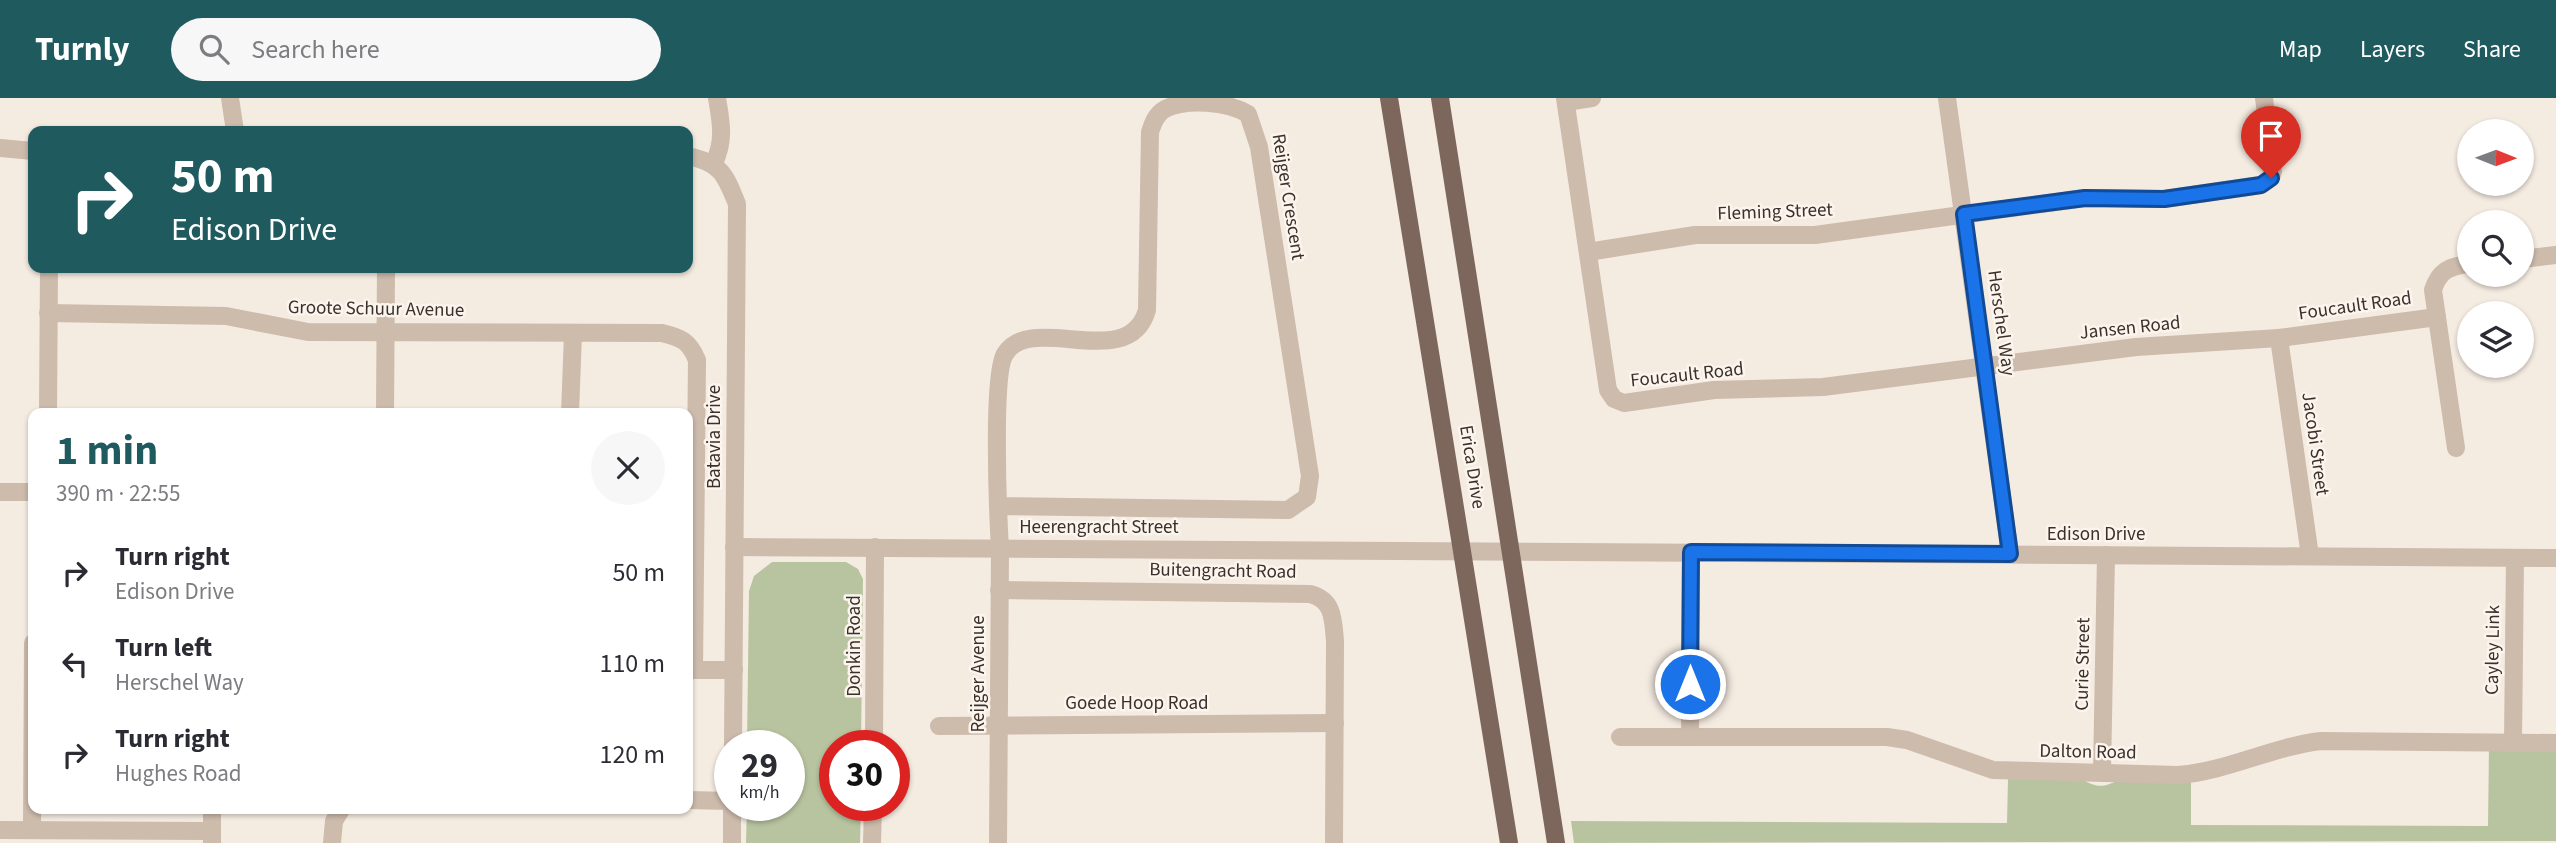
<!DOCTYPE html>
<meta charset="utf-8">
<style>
:root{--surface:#fff;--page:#f7f7f7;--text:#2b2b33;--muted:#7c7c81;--accent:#1f5a5e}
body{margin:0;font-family:"Source Sans 3",sans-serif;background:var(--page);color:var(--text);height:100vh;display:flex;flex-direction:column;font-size:26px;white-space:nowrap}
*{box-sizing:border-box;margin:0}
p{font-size:23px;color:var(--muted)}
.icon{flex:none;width:38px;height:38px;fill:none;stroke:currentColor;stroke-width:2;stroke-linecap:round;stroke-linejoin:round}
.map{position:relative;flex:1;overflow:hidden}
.drawer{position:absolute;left:28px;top:310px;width:665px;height:406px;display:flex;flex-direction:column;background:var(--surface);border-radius:14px;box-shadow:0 2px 5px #0004}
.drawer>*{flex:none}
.guide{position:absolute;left:28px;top:28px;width:665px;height:147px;border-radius:14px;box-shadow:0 2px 5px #0004;background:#1f5a5e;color:#fff;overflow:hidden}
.needle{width:46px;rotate:91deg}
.fabs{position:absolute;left:2457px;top:21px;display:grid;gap:14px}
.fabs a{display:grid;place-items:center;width:77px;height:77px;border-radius:50%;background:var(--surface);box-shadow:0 2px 5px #0004;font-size:35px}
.speed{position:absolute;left:714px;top:632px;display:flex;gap:14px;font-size:35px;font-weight:700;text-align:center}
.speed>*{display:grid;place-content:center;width:91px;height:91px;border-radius:50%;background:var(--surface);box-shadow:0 2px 5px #0004;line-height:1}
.speed small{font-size:18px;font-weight:400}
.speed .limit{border:10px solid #d22;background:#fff;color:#111}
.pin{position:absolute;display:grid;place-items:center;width:60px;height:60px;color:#fff;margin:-72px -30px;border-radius:50% 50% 50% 0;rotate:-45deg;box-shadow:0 0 7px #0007}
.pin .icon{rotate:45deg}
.me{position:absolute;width:77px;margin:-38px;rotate:0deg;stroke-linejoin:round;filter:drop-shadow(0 0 5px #0008)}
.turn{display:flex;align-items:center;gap:24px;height:147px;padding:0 28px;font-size:32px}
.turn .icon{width:91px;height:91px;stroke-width:2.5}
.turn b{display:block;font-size:49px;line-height:60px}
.round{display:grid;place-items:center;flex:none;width:74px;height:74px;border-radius:37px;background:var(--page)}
.headline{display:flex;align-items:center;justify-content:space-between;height:119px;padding:0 28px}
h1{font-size:42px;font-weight:700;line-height:52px;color:var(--accent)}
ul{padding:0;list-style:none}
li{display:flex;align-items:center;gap:21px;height:91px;padding:0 28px}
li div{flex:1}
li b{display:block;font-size:26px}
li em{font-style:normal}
header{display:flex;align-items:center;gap:42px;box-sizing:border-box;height:98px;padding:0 35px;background:var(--accent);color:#fff}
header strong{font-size:33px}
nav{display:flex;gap:38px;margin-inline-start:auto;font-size:24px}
.search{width:490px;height:63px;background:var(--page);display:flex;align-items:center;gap:18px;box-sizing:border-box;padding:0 24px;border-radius:38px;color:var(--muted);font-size:26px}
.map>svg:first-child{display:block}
.green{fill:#b8c4a0}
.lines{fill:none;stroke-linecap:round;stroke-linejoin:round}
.minor{stroke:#cdbbac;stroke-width:18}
.major{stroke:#7d675c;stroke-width:18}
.route-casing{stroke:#114b97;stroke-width:18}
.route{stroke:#1a73e8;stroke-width:12}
.labels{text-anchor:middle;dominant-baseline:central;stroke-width:5;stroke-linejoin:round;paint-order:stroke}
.street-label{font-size:19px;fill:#3b302b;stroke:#fbf5ee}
</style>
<header>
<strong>Turnly</strong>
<div class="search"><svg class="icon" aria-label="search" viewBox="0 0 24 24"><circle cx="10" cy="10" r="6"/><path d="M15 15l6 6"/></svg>Search here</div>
<nav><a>Map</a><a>Layers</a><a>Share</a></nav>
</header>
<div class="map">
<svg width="2556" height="745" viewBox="0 0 2556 745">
<rect width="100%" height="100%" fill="#f4ebe1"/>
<g class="green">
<path d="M772,464H846L858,471L863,481L861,647L835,648V707H861L860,745H746L747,707H789V648L747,647L749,493L754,478Z"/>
<path d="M2489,650L2556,651V743L1574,745L1571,723L2007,725L2008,681L2083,682C2103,693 2106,686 2124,681C2140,677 2173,683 2191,683V727L2488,728Z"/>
</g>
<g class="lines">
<g class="minor">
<path d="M230,0L235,33"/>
<path d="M1565,0L1608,292L1614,301L1624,305L1714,292L1823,289L2136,249L2279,240L2437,219"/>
<path d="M1947,0L2010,456"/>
<path d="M1566,4L1592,0"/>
<path d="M0,50L33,53"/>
<path d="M688,58C721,65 725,76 737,106L733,648"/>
<path d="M714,65C725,42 721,24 717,0"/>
<path d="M1588,154L1695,137H1815L2085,100L2164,101L2261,87L2271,80L2273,73L2264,0"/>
<path d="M2522,161L2556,157"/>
<path d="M48,215L226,218L308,234L662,235C682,240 689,243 697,262L694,572"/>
<path d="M2279,240L2310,458"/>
<path d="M48,315L49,170"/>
<path d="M385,315L386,170"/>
<path d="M570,315L573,236"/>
<path d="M2456,350L2433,192C2439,173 2449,168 2469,166"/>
<path d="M0,394H33"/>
<path d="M734,449L2556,460"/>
<path d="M999,492L1310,496C1334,502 1333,522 1335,543L1334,745"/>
<path d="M688,572H734"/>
<path d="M939,628L1335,625"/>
<path d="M1620,639H1887L1907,642L1993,672L2178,677C2228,673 2271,649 2321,643L2556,645"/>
<path d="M1690,639L1691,454"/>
<path d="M2513,644L2515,460"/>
<path d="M874,648L875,449"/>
<path d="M2102,675L2106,457"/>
<path d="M688,702L730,703"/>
<path d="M0,732L212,733"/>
<path d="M32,732L33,545"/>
<path d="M212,745V710"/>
<path d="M332,745L334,723L342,710"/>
<path d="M732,745V707"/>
<path d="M872,745L873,707"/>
<path d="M998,745L1000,450C998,418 992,276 1005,256C1031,213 1129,276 1147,212L1150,34C1153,25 1156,16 1165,11C1187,0 1228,4 1248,16L1259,49L1310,378L1307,399L1288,412L998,408"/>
</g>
<g class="major">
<path d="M1389,0L1509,745"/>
<path d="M1440,0L1556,745"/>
</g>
</g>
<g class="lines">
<defs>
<path id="route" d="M1690,586L1691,454L2010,456L1964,116L2085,100L2164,101L2261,87L2271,80"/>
</defs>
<use href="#route" class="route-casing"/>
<use href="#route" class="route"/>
</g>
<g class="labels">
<g class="street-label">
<text transform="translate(1288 99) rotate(81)">Reijger Crescent</text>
<text transform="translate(1775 114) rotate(-2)">Fleming Street</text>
<text transform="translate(2355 208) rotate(-8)">Foucault Road</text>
<text transform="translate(376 211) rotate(1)">Groote Schuur Avenue</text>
<text transform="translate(2001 225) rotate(82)">Herschel Way</text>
<text transform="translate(2130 230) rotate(-6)">Jansen Road</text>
<text transform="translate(1687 277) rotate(-6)">Foucault Road</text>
<text transform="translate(714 339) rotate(-90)">Batavia Drive</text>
<text transform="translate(2315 346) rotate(82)">Jacobi Street</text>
<text transform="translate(1472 369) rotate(81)">Erica Drive</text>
<text x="1099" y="429">Heerengracht Street</text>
<text x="2096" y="436">Edison Drive</text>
<text transform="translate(1223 473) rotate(1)">Buitengracht Road</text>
<text transform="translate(854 548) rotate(-90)">Donkin Road</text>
<text transform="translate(2493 552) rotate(-89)">Cayley Link</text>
<text transform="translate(2083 566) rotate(-89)">Curie Street</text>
<text transform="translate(978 576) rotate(-90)">Reijger Avenue</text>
<text x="1137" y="605">Goede Hoop Road</text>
<text transform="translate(2088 654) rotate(1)">Dalton Road</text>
</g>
</g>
</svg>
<div class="fabs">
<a><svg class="needle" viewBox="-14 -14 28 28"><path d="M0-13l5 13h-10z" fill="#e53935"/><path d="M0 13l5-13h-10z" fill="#7c7c81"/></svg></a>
<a><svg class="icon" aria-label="search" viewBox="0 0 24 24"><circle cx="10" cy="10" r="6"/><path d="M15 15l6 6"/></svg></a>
<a><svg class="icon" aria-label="layers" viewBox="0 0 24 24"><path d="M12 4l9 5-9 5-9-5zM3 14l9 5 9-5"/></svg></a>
</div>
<div class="speed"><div>29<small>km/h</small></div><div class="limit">30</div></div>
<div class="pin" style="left:2271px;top:80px;background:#d93025"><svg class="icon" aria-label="arrive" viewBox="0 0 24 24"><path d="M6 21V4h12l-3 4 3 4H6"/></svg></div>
<svg class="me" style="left:1690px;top:586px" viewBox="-20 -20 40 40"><circle r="17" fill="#1a73e8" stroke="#fff" stroke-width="3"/><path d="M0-11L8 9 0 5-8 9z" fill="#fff"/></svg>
<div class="guide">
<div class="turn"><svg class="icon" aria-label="right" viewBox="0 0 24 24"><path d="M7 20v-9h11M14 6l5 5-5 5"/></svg><div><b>50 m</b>Edison Drive</div></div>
</div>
<section class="drawer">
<div class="headline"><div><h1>1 min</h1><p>390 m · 22:55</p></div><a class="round"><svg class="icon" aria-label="close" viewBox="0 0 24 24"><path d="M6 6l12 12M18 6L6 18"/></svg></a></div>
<ul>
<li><svg class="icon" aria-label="right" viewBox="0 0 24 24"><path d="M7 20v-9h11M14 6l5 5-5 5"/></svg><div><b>Turn right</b><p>Edison Drive</p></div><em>50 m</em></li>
<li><svg class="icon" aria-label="left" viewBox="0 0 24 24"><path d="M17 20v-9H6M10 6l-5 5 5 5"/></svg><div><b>Turn left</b><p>Herschel Way</p></div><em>110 m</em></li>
<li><svg class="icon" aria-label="right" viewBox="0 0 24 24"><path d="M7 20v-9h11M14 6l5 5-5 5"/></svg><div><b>Turn right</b><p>Hughes Road</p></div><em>120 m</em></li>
</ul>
</section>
</div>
